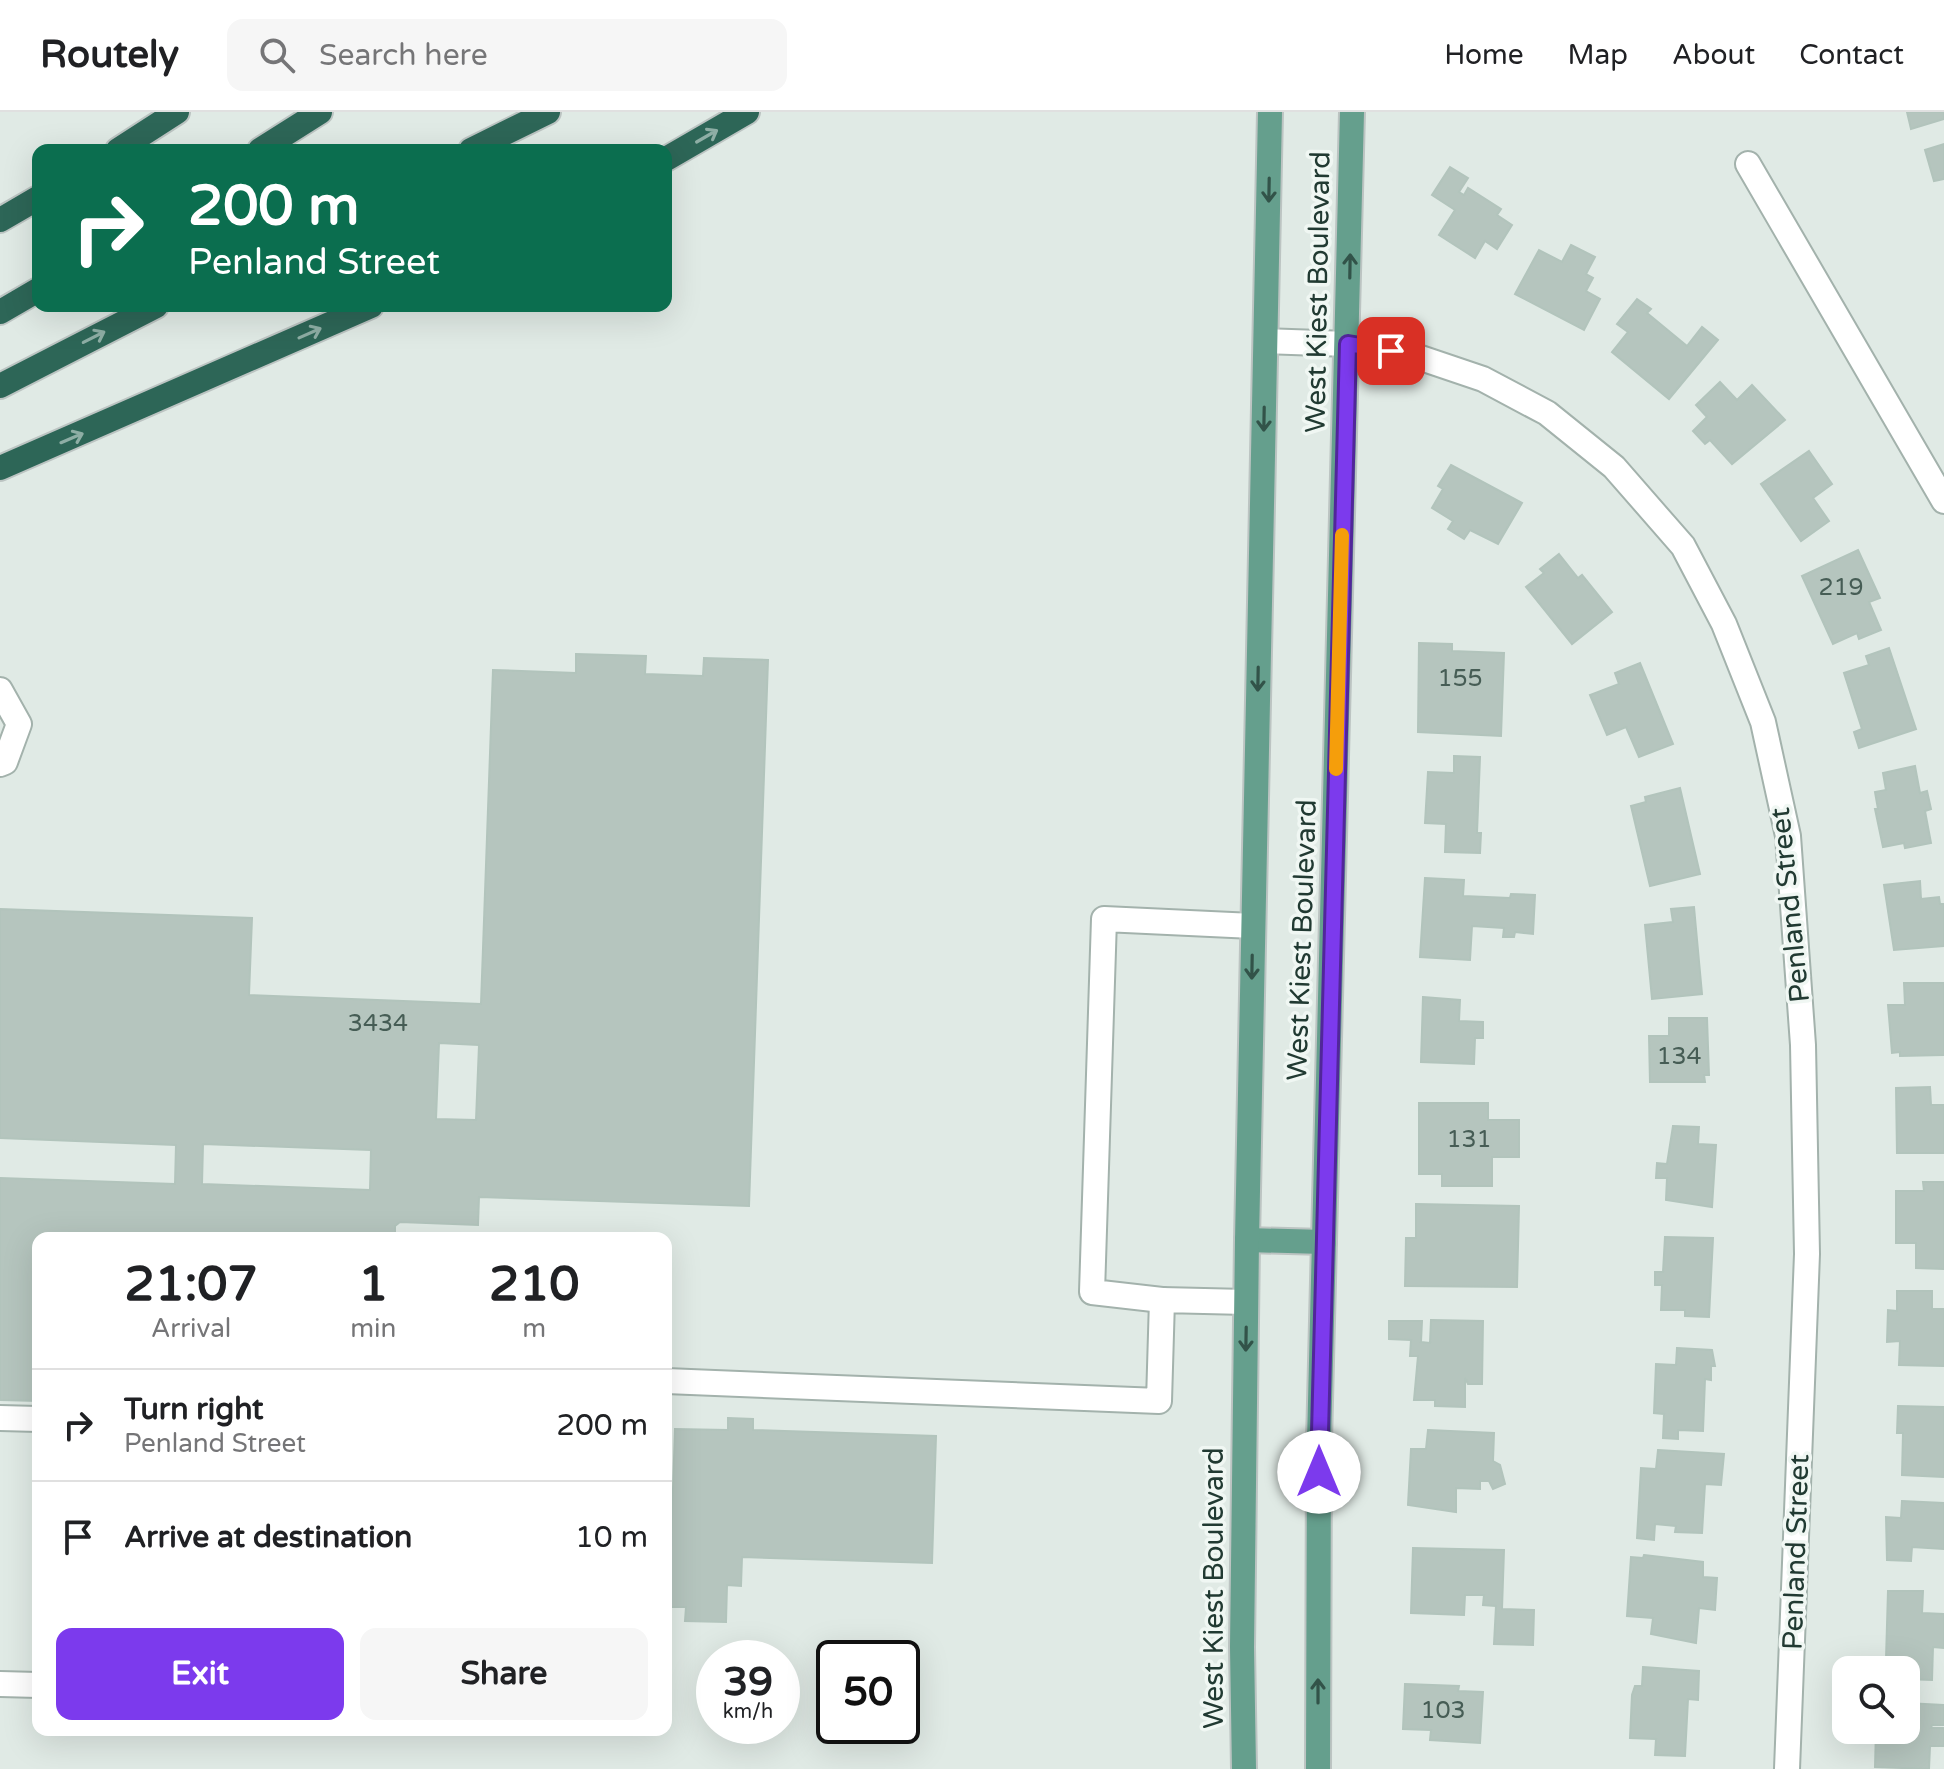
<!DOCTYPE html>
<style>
:root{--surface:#fff;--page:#f6f6f6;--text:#202124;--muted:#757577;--line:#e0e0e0;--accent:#7c3aed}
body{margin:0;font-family:"Varela Round",sans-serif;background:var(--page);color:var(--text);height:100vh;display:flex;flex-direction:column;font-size:30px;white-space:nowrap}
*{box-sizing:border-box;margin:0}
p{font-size:26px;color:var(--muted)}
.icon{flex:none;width:44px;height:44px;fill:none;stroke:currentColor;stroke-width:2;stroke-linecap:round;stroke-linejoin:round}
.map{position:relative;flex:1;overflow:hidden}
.details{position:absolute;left:32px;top:1120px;width:640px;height:504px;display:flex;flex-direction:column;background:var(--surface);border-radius:16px;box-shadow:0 8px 32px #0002}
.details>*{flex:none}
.hud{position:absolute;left:32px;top:32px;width:640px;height:168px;border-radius:16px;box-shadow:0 8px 32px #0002;background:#0b6e4f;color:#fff;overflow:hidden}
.tools{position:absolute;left:1832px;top:1544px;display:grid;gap:16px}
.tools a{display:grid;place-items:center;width:88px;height:88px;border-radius:16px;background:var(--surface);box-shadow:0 8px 32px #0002;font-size:40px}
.speed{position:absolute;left:696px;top:1528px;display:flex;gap:16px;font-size:40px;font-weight:700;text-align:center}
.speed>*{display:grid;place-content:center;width:104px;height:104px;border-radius:50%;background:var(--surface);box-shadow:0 8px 32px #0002;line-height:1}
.speed small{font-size:20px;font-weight:400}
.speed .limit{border:4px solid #111;border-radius:12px;background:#fff;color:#111}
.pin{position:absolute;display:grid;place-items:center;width:68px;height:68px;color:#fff;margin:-34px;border-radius:16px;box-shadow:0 4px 12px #0006}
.me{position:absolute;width:88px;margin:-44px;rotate:0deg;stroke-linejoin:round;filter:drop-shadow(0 0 6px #0008)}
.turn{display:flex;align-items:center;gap:28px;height:168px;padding:0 24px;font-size:36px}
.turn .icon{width:104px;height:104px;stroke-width:2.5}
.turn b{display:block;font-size:56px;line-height:68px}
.eta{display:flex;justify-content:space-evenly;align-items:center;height:136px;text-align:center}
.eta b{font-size:48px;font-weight:700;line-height:56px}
.button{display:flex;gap:16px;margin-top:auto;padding:16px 24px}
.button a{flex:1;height:92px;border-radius:16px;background:var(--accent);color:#fff;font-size:32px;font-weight:700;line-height:92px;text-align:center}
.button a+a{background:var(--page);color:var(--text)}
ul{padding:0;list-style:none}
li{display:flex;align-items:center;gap:24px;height:112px;padding:0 24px;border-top:2px solid var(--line)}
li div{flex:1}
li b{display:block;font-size:30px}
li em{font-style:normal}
header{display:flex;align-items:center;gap:48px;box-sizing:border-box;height:112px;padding:0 40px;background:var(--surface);border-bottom:2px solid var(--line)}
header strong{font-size:38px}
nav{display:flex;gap:44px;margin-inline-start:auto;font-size:28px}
.search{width:560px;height:72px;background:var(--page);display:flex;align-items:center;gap:20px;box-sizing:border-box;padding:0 28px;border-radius:16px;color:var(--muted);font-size:30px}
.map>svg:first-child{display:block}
.building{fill:#b5c5be;stroke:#b2c4bc;stroke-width:2;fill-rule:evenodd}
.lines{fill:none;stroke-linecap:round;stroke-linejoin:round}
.minor-casing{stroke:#a3b2ac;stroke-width:28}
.major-casing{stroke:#bcc4c2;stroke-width:28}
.highway-casing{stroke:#bcc4c2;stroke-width:28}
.minor{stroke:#fff;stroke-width:24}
.major{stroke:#659f8d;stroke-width:24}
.highway{stroke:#2d6657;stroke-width:24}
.oneway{stroke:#8eaea5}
.oneway2{stroke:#325349}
.route-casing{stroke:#51269a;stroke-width:20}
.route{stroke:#7c3aed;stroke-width:14}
.slow{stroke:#f59e0b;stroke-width:14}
.labels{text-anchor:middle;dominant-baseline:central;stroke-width:7;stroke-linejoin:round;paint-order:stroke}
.number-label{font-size:24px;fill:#465d55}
.street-label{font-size:28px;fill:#213a32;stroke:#f0f7f3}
</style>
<header>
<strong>Routely</strong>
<div class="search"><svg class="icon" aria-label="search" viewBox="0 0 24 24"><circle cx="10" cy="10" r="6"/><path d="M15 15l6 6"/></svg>Search here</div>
<nav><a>Home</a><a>Map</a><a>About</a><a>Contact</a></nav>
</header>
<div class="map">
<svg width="1944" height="1657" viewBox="0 0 1944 1657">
<rect width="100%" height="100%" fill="#e0eae5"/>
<g class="building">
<path d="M1907,0H1944V7L1911,17Z"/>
<path d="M1944,32V67L1934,69L1925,38Z"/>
<path d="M1450,55L1468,66L1459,80L1464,83L1468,76L1501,97L1497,103L1512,113L1497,137L1485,129L1475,146L1439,123L1455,98L1432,83Z"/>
<path d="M1571,133L1595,145L1586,162L1593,166L1586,179L1600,187L1584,218L1515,182L1539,138L1562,150Z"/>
<path d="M1637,187L1651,197L1647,201L1687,234L1702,215L1718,228L1669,287L1612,240L1628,220L1617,212Z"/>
<path d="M1720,270L1737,288L1752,273L1785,308L1732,352L1710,328L1705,332L1693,319L1707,305L1696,293Z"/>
<path d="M1809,339L1832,372L1813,386L1829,409L1801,429L1761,372Z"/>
<path d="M1451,353L1522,391L1498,432L1470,418L1464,427L1448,417L1453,409L1432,396L1443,377L1438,374Z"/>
<path d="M1858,438L1880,486L1869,490L1881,518L1859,527L1857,521L1833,532L1802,464Z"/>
<path d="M1559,442L1578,466L1582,463L1612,500L1572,532L1526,475L1544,461L1540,457Z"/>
<path d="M1419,531L1452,532V539L1504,541L1501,624L1418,620Z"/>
<path d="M1889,536L1916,617L1859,636L1854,620L1862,617L1844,561L1869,553L1866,544Z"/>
<path d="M576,542L646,544L645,562L703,564L704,546L768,548L749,1094L479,1085L478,1113L400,1110L395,1114V1126H38V1289L0,1288V1066L175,1072L176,1033L0,1026V797L252,806L249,883L481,892L493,558L576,561ZM439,931L479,933L476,1008L436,1007ZM203,1032L371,1038L370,1078L202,1072Z"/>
<path d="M1640,551L1673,632L1639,645L1626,615L1607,623L1590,583L1619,572L1615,561Z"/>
<path d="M1454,644L1480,645L1477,721H1481L1480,741L1445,740L1446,712L1425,711L1428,660L1454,661Z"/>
<path d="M1915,654L1920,681L1927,679L1931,697L1925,699L1931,731L1905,736L1904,731L1883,735L1875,697H1878L1875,680L1886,678L1883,661Z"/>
<path d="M1680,676L1700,762L1650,774L1631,694L1646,690L1645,685Z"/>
<path d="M1425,766L1464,768L1463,784L1510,786L1511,782L1535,783L1533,822L1515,820L1514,825H1503L1504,816L1472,814L1470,848L1420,845Z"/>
<path d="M1920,769L1921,787L1939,785L1940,792H1944V834L1894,838L1884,773Z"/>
<path d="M1694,795L1702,882L1652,887L1645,813L1673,810L1671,797Z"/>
<path d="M1904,871H1944V943L1900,944V940L1892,941L1888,893H1905Z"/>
<path d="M1423,885L1460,888L1459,909L1483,910V926H1475L1474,952L1421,950Z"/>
<path d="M1669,906H1707L1709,963H1704L1705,970H1650L1649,924H1669Z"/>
<path d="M1930,975L1931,993H1944V1041H1897L1896,976Z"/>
<path d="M1419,991H1488V1008H1519V1045H1492V1074H1442V1062H1419Z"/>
<path d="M1673,1014L1699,1015L1698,1032L1716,1033L1712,1095L1666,1088L1667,1066H1656L1657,1051L1667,1052Z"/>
<path d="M1923,1070H1944V1157L1916,1156V1131H1896V1079H1924Z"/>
<path d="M1416,1092L1519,1094L1517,1175L1405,1174L1406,1126H1416Z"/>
<path d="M1665,1125L1713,1126L1709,1205L1685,1204V1198H1661L1662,1173H1655V1160H1663Z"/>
<path d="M1897,1179H1932V1197H1944V1254L1899,1253L1900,1229L1887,1230L1888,1198L1897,1199Z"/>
<path d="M1431,1208L1483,1209L1482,1272H1468L1465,1266V1295L1435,1294V1288H1414L1418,1244H1410L1411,1228L1389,1227V1209H1422L1421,1230L1430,1231Z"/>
<path d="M1677,1236L1712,1238L1715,1254H1711V1268L1705,1267L1703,1319L1678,1318V1327L1663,1326L1664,1302L1654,1301L1656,1252L1676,1253Z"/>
<path d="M1898,1294L1944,1295V1365L1902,1363L1903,1321H1897Z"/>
<path d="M728,1306L753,1307V1318L936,1324L932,1451L742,1445L741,1474L727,1473L726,1510L685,1509L686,1495H669L675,1317L728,1318Z"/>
<path d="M1428,1318L1494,1321L1493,1349L1500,1353L1505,1372L1493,1377L1489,1369H1480V1377L1456,1376V1400L1408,1393L1411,1337H1426Z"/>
<path d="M1658,1338L1724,1342L1721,1373L1705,1372L1702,1421L1675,1420L1676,1414L1655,1412L1654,1428L1637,1426L1641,1356L1656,1357Z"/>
<path d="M1902,1389L1944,1391V1437L1912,1435L1911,1449L1887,1448L1886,1405L1901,1406Z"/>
<path d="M1413,1436L1504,1438L1502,1497L1534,1498L1533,1533L1494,1532L1496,1494L1483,1493L1484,1483H1465L1464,1503L1411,1501Z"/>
<path d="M1644,1443L1703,1450V1465L1717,1466L1715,1498L1699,1496L1696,1531L1651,1522L1653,1506L1627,1504L1631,1445L1643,1446Z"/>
<path d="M1888,1479H1923L1922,1501L1944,1502V1536L1933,1535L1932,1568L1906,1567L1904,1548L1886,1547Z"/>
<path d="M1643,1555L1699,1559L1698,1588L1688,1587L1685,1644L1655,1643L1656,1627L1630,1626L1632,1583L1635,1574H1642Z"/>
<path d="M1405,1572L1459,1574L1458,1579L1483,1580L1480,1631L1430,1628L1431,1618L1403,1617Z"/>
<path d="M1906,1591L1944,1593V1613H1932L1931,1616H1944V1634H1930L1929,1657L1875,1655L1876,1618H1906Z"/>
</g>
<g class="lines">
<defs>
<g id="minor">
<path d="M1748,52L1944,389"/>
<path d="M1266,229L1348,232L1412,243L1483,267L1547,301L1614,355L1683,434L1724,512L1763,610L1788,724L1803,933L1807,1142L1787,1657"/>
<path d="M0,578L19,612L5,650L0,652"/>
<path d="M1162,1188L1092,1180L1104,807L1253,814"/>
<path d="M666,1269L1159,1289L1162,1188L1246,1190"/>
<path d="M0,1306L38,1307"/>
<path d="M0,1572L38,1573"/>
</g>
<g id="major">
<path d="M1247,1128L1324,1130"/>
<path d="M1244,1657L1242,1535L1247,1128L1270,0"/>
<path d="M1318,1657L1319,1330L1352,0"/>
</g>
<g id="highway">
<path d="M118,38L177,0"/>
<path d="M260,38L320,0"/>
<path d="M471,38L548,0"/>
<path d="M666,47L747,0"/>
<path d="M0,108L38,86"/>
<path d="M0,200L38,178"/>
<path d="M0,274L156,194"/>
<path d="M0,356L371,194"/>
</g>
</defs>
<use href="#minor" class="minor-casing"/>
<use href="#major" class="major-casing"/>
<use href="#highway" class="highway-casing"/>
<use href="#minor" class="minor"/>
<use href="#major" class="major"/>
<use href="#highway" class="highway"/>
</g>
<defs><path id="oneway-shaft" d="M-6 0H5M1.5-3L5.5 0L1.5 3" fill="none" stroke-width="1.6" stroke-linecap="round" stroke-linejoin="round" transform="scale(2)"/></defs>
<g class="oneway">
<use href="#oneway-shaft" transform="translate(707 24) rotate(-30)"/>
<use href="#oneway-shaft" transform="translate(310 221) rotate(-24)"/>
<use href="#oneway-shaft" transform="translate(94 225) rotate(-27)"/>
<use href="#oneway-shaft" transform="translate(72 326) rotate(-23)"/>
</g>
<g class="oneway2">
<use href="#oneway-shaft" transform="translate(1269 78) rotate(91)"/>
<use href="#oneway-shaft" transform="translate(1350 154) rotate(-89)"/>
<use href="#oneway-shaft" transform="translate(1264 307) rotate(91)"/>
<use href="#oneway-shaft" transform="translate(1258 567) rotate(91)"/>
<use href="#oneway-shaft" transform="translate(1252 855) rotate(91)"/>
<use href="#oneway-shaft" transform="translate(1246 1227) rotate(91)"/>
<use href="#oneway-shaft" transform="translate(1318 1579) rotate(-90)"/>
</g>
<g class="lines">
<defs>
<path id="route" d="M1319,1360L1348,232L1391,239"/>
</defs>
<use href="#route" class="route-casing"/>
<use href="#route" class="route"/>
<path class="slow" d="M1336,657L1342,423"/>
</g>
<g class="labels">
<g class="number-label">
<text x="1841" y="475">219</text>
<text x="1460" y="566">155</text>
<text x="378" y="911">3434</text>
<text x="1679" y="944">134</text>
<text x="1469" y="1027">131</text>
<text x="1443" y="1598">103</text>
</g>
<g class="street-label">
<text transform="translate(1318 180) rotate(-89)">West Kiest Boulevard</text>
<text transform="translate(1790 793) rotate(-96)">Penland Street</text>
<text transform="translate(1302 828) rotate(-88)">West Kiest Boulevard</text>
<text transform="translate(1796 1440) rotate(-88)">Penland Street</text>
<text transform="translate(1214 1476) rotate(-90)">West Kiest Boulevard</text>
</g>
</g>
</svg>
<div class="tools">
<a><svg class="icon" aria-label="search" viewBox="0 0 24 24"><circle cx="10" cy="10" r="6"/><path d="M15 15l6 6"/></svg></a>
</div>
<div class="speed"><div>39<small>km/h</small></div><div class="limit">50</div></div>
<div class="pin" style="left:1391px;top:239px;background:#d93025"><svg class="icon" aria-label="arrive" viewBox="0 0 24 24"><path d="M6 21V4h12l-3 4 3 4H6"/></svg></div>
<svg class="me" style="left:1319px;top:1360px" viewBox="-20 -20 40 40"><circle r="19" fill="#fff"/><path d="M0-13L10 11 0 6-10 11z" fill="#7c3aed"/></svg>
<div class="hud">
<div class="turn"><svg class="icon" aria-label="right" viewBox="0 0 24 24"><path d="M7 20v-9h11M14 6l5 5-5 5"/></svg><div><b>200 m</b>Penland Street</div></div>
</div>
<section class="details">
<div class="eta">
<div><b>21:07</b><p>Arrival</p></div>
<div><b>1</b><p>min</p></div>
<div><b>210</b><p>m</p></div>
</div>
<ul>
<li><svg class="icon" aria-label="right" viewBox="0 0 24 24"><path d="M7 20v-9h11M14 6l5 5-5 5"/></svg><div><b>Turn right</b><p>Penland Street</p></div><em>200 m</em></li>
<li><svg class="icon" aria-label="arrive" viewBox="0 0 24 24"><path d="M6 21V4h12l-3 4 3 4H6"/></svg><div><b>Arrive at destination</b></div><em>10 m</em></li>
</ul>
<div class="button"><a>Exit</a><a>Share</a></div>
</section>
</div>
